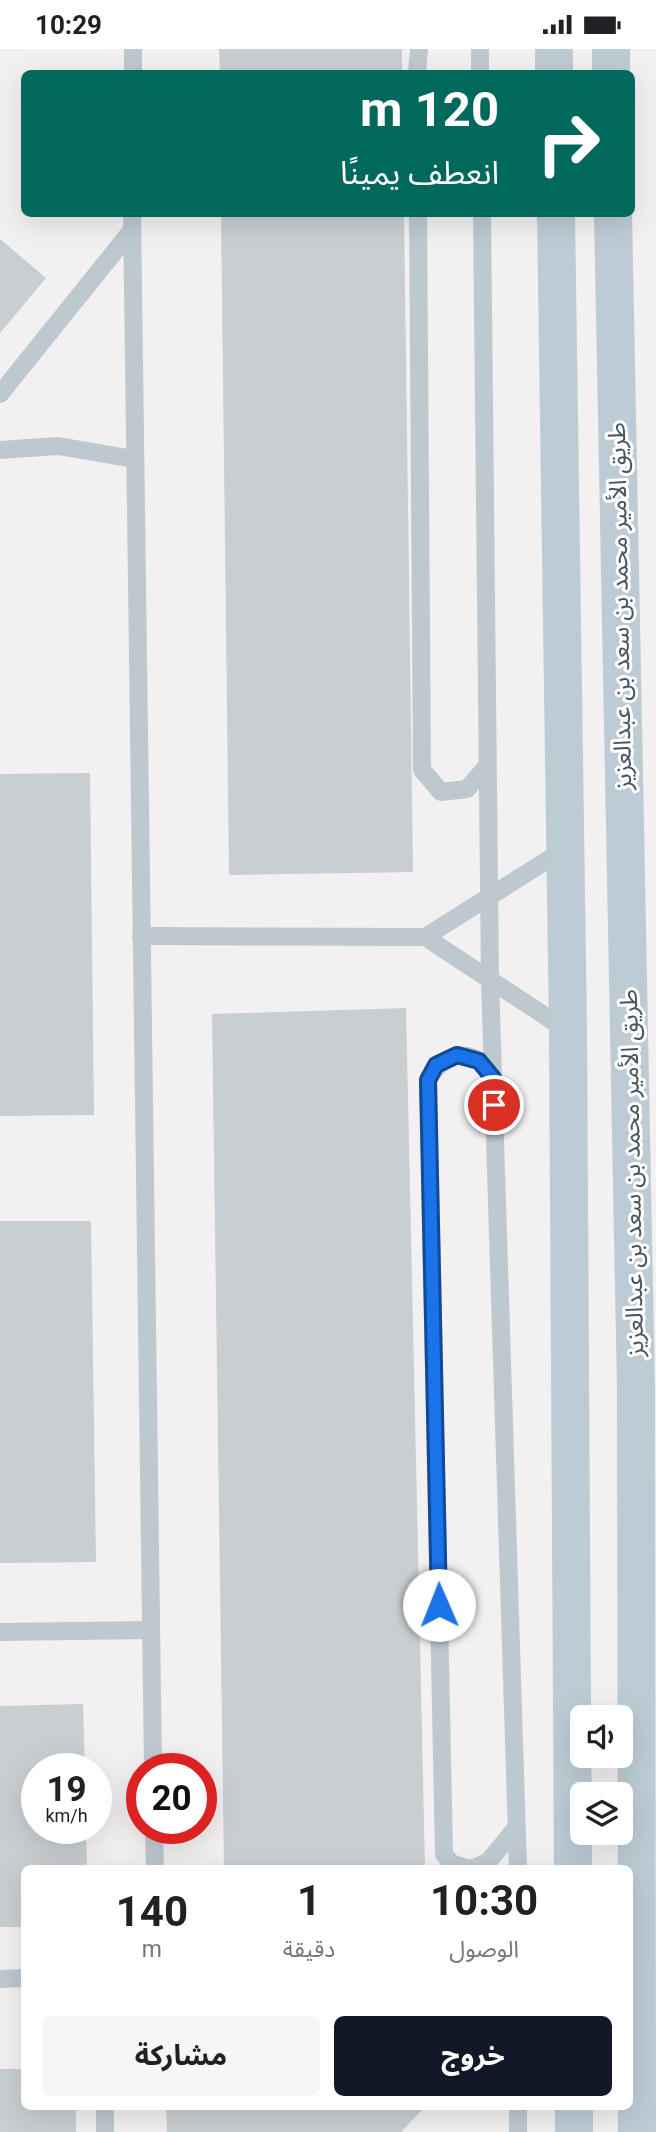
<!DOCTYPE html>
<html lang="ar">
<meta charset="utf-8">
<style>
:root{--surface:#fff;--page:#f6f6f6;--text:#202124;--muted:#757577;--accent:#111827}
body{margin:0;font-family:Roboto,"Noto Sans Arabic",sans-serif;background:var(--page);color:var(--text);direction:rtl;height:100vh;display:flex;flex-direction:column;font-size:26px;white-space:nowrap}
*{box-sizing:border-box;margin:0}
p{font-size:23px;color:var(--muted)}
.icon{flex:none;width:38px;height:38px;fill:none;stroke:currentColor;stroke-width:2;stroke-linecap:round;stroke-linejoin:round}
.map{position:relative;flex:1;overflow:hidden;direction:ltr}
.side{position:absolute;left:21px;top:1816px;width:612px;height:245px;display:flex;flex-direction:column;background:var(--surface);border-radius:10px;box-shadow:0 7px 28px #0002;direction:rtl}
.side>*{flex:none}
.hud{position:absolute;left:21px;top:21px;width:614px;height:147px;border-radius:10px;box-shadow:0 7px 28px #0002;direction:rtl;background:#00695c;color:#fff;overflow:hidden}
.fabs{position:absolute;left:570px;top:1656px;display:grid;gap:14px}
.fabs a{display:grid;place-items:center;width:63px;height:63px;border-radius:10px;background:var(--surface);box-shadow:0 7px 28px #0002;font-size:35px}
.speed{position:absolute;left:21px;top:1704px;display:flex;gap:14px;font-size:35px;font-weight:700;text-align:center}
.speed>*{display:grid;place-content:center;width:91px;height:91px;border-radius:50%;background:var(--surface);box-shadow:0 7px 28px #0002;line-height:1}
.speed small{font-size:18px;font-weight:400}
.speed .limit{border:10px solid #d22;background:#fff;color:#111}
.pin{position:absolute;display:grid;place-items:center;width:60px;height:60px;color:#fff;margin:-30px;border:4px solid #fff;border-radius:50%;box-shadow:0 2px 7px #0007}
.me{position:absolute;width:77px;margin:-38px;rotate:359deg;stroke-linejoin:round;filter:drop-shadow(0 0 5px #0008)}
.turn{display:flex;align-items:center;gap:24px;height:147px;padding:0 21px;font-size:32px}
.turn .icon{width:91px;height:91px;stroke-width:2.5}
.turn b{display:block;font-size:49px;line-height:60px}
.eta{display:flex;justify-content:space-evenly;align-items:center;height:119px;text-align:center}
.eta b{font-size:42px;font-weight:700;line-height:49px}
.cta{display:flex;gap:14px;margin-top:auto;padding:14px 21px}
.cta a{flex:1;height:80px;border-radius:10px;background:var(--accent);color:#fff;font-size:28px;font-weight:700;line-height:80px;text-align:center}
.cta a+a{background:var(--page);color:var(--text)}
.status{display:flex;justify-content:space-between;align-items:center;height:49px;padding:0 35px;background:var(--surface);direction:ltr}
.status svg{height:19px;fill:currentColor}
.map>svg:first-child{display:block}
.building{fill:#c9ced2}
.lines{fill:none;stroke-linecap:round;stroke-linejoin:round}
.service{stroke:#bdc9cf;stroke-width:18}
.secondary{stroke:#bdcbd4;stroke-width:38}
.route-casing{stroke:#114b97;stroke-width:18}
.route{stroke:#1a73e8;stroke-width:12}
.labels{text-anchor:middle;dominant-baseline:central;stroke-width:6;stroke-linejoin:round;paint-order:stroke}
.street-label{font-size:24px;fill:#47565e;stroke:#fff}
</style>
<div class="status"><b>10:29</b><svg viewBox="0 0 49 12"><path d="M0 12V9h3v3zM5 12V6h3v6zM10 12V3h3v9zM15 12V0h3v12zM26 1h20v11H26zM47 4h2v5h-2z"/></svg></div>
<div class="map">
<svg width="656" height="2083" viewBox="0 0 656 2083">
<rect width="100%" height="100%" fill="#f2f0f0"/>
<g class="building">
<path d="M219,0H402V24H220Z"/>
<path d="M221,164H404L413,823L229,826Z"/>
<path d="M0,190L46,229L0,284Z"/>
<path d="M90,724L94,1066L0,1067V725Z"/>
<path d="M406,959L425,1820H224L212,965Z"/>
<path d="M0,1172H91L96,1513L0,1514Z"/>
<path d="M83,1655L85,1720H37V1780H86L87,1820H24V1878H0V1657Z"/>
<path d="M0,2020H24V2058H76V2083H0Z"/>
<path d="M166,2058H425L401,2083H167Z"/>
</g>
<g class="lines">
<g class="service">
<path d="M480,0V24"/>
<path d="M133,24V0"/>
<path d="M417,24L419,0"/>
<path d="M132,164L153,1720"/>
<path d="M418,164L422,721L441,743L467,740L487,717"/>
<path d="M482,164L490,931L518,1820"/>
<path d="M0,345L132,181"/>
<path d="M0,401L58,397L134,410"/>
<path d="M141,887L425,888L565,800"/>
<path d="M425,888L568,982"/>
<path d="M0,1583L151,1581"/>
<path d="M154,1780L155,1820"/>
<path d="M470,1820L451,1814L444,1805L428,1031C438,1013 457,999 478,1011C484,1015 489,1024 493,1029"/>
<path d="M471,1820L488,1813L516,1779"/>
<path d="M0,1930L24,1929"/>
<path d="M105,2083V2058"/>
<path d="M518,2083V2058"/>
</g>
<g class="secondary">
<path d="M554,0V24"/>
<path d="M611,0V24"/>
<path d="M556,164L568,982L573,1820"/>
<path d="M613,164L636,1340L637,2083"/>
<path d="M574,2058V2083"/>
</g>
</g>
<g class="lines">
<defs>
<path id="route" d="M439,1556L428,1031L436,1016L457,1006L479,1012L493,1029L494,1056"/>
</defs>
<use href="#route" class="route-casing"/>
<use href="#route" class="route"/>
</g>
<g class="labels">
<g class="street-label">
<text transform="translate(620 557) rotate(-91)">طريق الأمير محمد بن سعد بن عبدالعزيز</text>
<text transform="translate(632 1124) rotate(-91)">طريق الأمير محمد بن سعد بن عبدالعزيز</text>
</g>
</g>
</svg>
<div class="fabs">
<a><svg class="icon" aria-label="sound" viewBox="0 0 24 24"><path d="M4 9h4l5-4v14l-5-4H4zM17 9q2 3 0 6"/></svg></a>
<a><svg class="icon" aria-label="layers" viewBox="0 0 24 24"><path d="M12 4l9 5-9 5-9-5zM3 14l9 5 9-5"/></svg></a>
</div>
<div class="speed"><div>19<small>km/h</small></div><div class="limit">20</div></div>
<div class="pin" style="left:494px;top:1056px;background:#d93025"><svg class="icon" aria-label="arrive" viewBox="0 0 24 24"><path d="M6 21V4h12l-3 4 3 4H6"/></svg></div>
<svg class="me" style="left:439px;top:1556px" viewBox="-20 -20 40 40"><circle r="19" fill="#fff"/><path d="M0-13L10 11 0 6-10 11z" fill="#1a73e8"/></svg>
<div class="hud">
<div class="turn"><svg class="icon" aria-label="right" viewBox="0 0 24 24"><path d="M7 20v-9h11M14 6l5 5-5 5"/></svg><div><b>120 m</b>انعطف يمينًا</div></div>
</div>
<section class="side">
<div class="eta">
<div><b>10:30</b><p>الوصول</p></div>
<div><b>1</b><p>دقيقة</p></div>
<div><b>140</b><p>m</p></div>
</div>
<div class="cta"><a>خروج</a><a>مشاركة</a></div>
</section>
</div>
